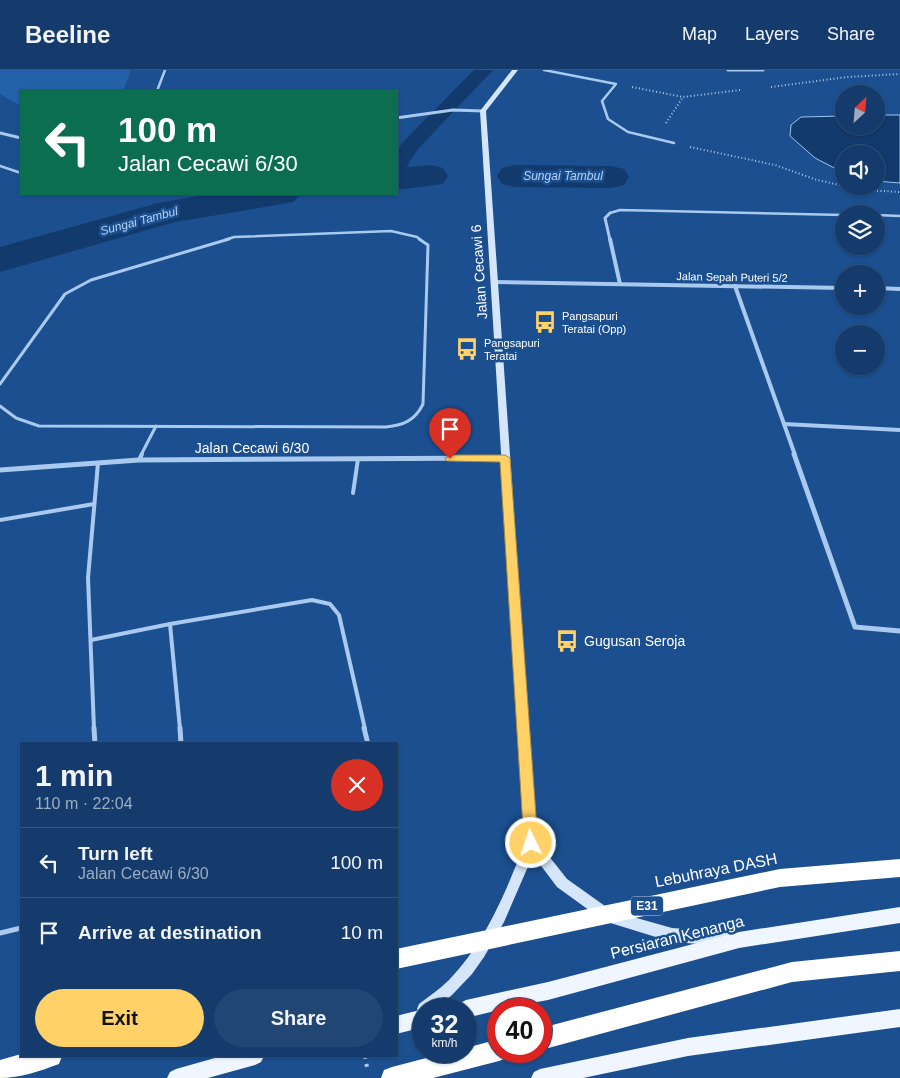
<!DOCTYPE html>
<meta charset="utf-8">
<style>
:root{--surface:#143b6b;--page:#214673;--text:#f1f3f6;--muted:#9dadc1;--line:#33557e;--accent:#ffd166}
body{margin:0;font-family:Helvetica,sans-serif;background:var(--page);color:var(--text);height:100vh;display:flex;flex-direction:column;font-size:19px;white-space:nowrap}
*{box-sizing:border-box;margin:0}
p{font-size:16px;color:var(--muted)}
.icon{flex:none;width:28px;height:28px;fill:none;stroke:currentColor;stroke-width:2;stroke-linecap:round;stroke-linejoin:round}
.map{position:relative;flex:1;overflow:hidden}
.drawer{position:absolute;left:20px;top:672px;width:378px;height:315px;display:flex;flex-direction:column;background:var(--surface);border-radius:0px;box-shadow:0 1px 4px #0004,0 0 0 1px var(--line)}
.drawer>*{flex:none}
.hud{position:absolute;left:20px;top:20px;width:378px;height:105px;border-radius:0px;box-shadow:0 1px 4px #0004,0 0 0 1px var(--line);background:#0b6e4f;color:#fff;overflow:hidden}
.needle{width:32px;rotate:26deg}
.controls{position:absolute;left:835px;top:15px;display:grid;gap:10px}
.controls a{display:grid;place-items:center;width:50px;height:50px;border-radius:50%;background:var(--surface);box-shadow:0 1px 4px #0004,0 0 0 1px var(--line);font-size:25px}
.speed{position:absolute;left:412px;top:928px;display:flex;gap:10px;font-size:25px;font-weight:700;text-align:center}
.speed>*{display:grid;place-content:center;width:65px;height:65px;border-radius:50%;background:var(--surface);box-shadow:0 1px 4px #0004,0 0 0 1px var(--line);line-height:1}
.speed small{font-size:12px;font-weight:400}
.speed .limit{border:8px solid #d22;background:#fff;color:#111}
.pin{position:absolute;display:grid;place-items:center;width:42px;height:42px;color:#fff;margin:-51px -21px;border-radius:50% 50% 50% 0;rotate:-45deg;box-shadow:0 0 5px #0007}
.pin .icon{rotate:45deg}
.me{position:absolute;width:55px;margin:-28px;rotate:356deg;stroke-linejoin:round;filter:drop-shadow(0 0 4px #0008)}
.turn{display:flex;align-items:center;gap:18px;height:105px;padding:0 15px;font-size:22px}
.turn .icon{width:65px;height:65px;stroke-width:2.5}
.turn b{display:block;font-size:35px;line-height:42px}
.round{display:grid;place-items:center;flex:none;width:52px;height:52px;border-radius:26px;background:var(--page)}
.headline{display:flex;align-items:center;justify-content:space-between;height:85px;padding:0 15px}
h1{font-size:30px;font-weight:600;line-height:38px}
.cta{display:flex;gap:10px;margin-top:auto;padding:10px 15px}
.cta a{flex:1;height:58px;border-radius:30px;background:var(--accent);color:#111;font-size:20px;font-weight:600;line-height:58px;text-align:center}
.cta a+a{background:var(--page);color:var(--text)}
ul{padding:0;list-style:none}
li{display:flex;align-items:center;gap:15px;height:70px;padding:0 15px;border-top:1px solid var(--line)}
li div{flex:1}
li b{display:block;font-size:19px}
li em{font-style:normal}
header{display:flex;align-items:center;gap:30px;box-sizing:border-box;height:70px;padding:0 25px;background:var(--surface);border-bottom:1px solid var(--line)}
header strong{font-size:24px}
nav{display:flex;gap:28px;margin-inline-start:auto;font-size:18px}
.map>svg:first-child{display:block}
.green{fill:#2461a8}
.water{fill:#123a6d;stroke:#9cc4f0}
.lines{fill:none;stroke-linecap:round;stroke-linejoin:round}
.canal{fill:#123a6d;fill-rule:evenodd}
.river{fill:#123a6d;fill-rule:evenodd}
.path-far1{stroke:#a9c9ee;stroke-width:2;stroke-dasharray:1 2.5;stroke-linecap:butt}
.path{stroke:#a9c9ee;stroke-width:4;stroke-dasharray:3 5;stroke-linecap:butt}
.lane-far3{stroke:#a9c9ee;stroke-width:2.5}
.lane-far2{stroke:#a9c9ee;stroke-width:3}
.lane-far1{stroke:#a9c9ee;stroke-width:4}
.lane{stroke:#a9c9ee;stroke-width:5}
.street-far2{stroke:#a9c9ee;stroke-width:3}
.street-far1{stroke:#a9c9ee;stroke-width:4}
.street{stroke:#a9c9ee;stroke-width:5}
.secondary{fill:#d6e6fa;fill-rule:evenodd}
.primary{fill:#f0f6ff;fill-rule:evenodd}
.highway{fill:#fff;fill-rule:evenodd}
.route{fill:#ffd166;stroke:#a68842}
.labels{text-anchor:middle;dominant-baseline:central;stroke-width:5;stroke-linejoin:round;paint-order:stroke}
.far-street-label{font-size:11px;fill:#fff;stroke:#1b4f8f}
.far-poi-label{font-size:11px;fill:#fff;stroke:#1b4f8f;text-anchor:start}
.far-water-label{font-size:12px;font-style:italic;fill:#b5d3f5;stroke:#1b4f8f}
.shield{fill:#1b4f8f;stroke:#bbcadd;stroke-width:1}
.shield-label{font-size:12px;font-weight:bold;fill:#fff}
.street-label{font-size:14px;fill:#fff;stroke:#1b4f8f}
.poi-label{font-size:14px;fill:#fff;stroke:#1b4f8f;text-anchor:start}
.near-street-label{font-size:16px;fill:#fff;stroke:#1b4f8f}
</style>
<header>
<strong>Beeline</strong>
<nav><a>Map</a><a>Layers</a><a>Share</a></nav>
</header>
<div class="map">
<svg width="900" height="1008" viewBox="0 0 900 1008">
<rect width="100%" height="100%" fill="#1b4f8f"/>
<path class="green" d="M0,0H131L123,21H21V36L0,24Z"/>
<path class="water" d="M876,45H900V113L876,111V84H844V103L815,88L790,66L791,55L801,47L844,46V56H876Z"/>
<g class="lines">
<path class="canal" d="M474,0H493L418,79L403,102L396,104V82L403,72Z"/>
<g class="river">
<path d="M430,95L443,98L448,106L443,114L396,120V98Z"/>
<path d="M515,95L611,96L624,99L629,107L624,115L611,118L515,117L502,114L497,106L502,98Z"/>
<path d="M209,124H300L294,132L175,152L0,202V177L158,133Z"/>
</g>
<g class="path-far1">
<path d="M632,17L683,27"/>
<path d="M771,17L847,7L900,4"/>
<path d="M666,53L683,27L740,20"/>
<path d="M690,77L775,95L817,110L844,116"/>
<path d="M846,116L864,120L900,122"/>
</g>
<path class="path" d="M365,986L367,997"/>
<g class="lane-far3">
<path d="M544,0L616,14L602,31L608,49L628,62L674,73"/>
<path d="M157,21L165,0"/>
<path d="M0,96L21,103"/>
<path d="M610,143L620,140L844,145"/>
<path d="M876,145L900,146"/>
<path d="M225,170L234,167L391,161L417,167L421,170"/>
</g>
<g class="lane-far2">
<path d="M0,314L65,224L91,210L229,169"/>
<path d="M0,336L16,348L39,356L386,357C403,355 415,351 423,334L428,175L419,169"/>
<path d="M141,385L156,356"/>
</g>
<g class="lane-far1">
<path d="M139,390L142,384"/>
<path d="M353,423L358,389"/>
<path d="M0,450L94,434"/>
<path d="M170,554L180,659"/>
<path d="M91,570L170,554L312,530L330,534L339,545L365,659"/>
<path d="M94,659L88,508L98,393"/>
</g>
<g class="lane">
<path d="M94,658L95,674"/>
<path d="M180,658L181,674"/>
<path d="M364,658L368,674"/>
<path d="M0,863L21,858"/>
</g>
<g class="street-far2">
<path d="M728,0H763"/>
<path d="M396,48L453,40L483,41"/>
<path d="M0,63L21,68"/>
<path d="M610,170L605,148L610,143"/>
</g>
<g class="street-far1">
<path d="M610,169L620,214"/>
<path d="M493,212L844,218"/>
<path d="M735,216L795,385"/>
<path d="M876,218L900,219"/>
<path d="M784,354L900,360"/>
</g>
<g class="street">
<path d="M794,384L855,557L900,561"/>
<path d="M0,400L139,390L505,388"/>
</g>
<path class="secondary" d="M512,0H518L486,41L537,771L567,809L612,841L672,858L728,862L733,864L735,869L733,874L728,876L672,872L604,851L557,817L533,785L504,852L484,887L472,904L452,925L435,939H424V946L419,944L417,939L419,934C429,926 440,919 449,910C486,872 506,821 525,773L480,41Z"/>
<g class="primary">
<path d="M900,837V853L739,878L548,930L499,939V940L466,948V939H457L460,933L466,930L548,912L739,862Z"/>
<path d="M424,939V957L396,964V946Z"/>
<path d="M900,939V957L688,986L583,1008H531L534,1002L540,999L688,968Z"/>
<path d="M222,986H264L261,992L255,995L208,1008H167L170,1002L176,999Z"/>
</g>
<g class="highway">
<path d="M900,789V807L780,817L396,899V879L780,799Z"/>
<path d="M900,881V901L792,912L541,980V958L792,892Z"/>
<path d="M499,969V981H509L507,988L499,991L433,1008H381L384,1000L392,997L453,981H466V978Z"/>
<path d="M21,984V986H62L59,994C40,1001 20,1008 0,1008V990Z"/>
</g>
</g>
<path class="route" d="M450,385H505L510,388L538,773L536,778L531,780L526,778L524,773L500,392L447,391L445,389Z"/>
<defs>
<symbol id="bus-bare" viewBox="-9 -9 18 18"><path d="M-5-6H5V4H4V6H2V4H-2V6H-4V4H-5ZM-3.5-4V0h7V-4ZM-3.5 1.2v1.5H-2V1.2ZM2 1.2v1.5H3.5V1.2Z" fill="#ffd166" stroke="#1b4f8f" stroke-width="2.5" paint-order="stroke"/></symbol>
</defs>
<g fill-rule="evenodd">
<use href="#bus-bare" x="529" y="236" width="32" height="32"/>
<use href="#bus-bare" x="451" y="263" width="32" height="32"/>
<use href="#bus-bare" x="551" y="555" width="32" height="32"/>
</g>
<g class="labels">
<g class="far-street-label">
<text transform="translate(732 207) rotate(1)">Jalan Sepah Puteri 5/2</text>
</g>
<g class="far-poi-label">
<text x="562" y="246">Pangsapuri<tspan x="562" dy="13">Teratai (Opp)</tspan></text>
<text x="484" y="273">Pangsapuri<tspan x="484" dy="13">Teratai</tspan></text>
</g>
<g class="far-water-label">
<text x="563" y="106">Sungai Tambul</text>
<text transform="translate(139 151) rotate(-15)">Sungai Tambul</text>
</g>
<rect class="shield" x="631" y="826.5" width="32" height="19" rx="4"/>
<g class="shield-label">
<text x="647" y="836">E31</text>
</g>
<g class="street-label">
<text transform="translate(479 202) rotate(-94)">Jalan Cecawi 6</text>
<text x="252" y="378">Jalan Cecawi 6/30</text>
</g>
<g class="poi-label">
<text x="584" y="571">Gugusan Seroja</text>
</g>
<g class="near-street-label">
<text transform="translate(716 800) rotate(-11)">Lebuhraya DASH</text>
<text transform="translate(677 867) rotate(-14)">Persiaran Kenanga</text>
</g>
</g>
</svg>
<div class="controls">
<a><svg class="needle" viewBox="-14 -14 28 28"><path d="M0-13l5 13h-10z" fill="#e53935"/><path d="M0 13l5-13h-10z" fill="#9dadc1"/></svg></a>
<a><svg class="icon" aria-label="sound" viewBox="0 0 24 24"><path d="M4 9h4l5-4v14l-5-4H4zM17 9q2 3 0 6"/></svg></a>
<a><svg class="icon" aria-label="layers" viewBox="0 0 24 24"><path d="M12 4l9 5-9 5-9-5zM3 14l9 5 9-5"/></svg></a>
<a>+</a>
<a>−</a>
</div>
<div class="speed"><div>32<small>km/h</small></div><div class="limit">40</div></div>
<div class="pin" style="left:450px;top:389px;background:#d93025"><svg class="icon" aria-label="arrive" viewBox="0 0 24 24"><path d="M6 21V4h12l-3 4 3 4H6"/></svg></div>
<svg class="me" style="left:531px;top:773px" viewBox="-20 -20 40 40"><circle r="17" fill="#ffd166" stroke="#fff" stroke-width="3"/><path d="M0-11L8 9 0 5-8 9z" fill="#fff"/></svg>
<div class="hud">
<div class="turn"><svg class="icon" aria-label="left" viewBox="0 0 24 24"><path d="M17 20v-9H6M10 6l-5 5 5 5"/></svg><div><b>100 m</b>Jalan Cecawi 6/30</div></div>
</div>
<section class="drawer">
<div class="headline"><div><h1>1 min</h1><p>110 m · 22:04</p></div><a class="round" style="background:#d93025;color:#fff"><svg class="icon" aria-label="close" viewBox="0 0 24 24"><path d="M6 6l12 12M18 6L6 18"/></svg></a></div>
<ul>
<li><svg class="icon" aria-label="left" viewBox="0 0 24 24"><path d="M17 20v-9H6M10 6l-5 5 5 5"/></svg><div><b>Turn left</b><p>Jalan Cecawi 6/30</p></div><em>100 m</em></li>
<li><svg class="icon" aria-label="arrive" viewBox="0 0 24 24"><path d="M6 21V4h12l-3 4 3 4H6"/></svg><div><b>Arrive at destination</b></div><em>10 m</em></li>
</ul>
<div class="cta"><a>Exit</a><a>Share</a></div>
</section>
</div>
